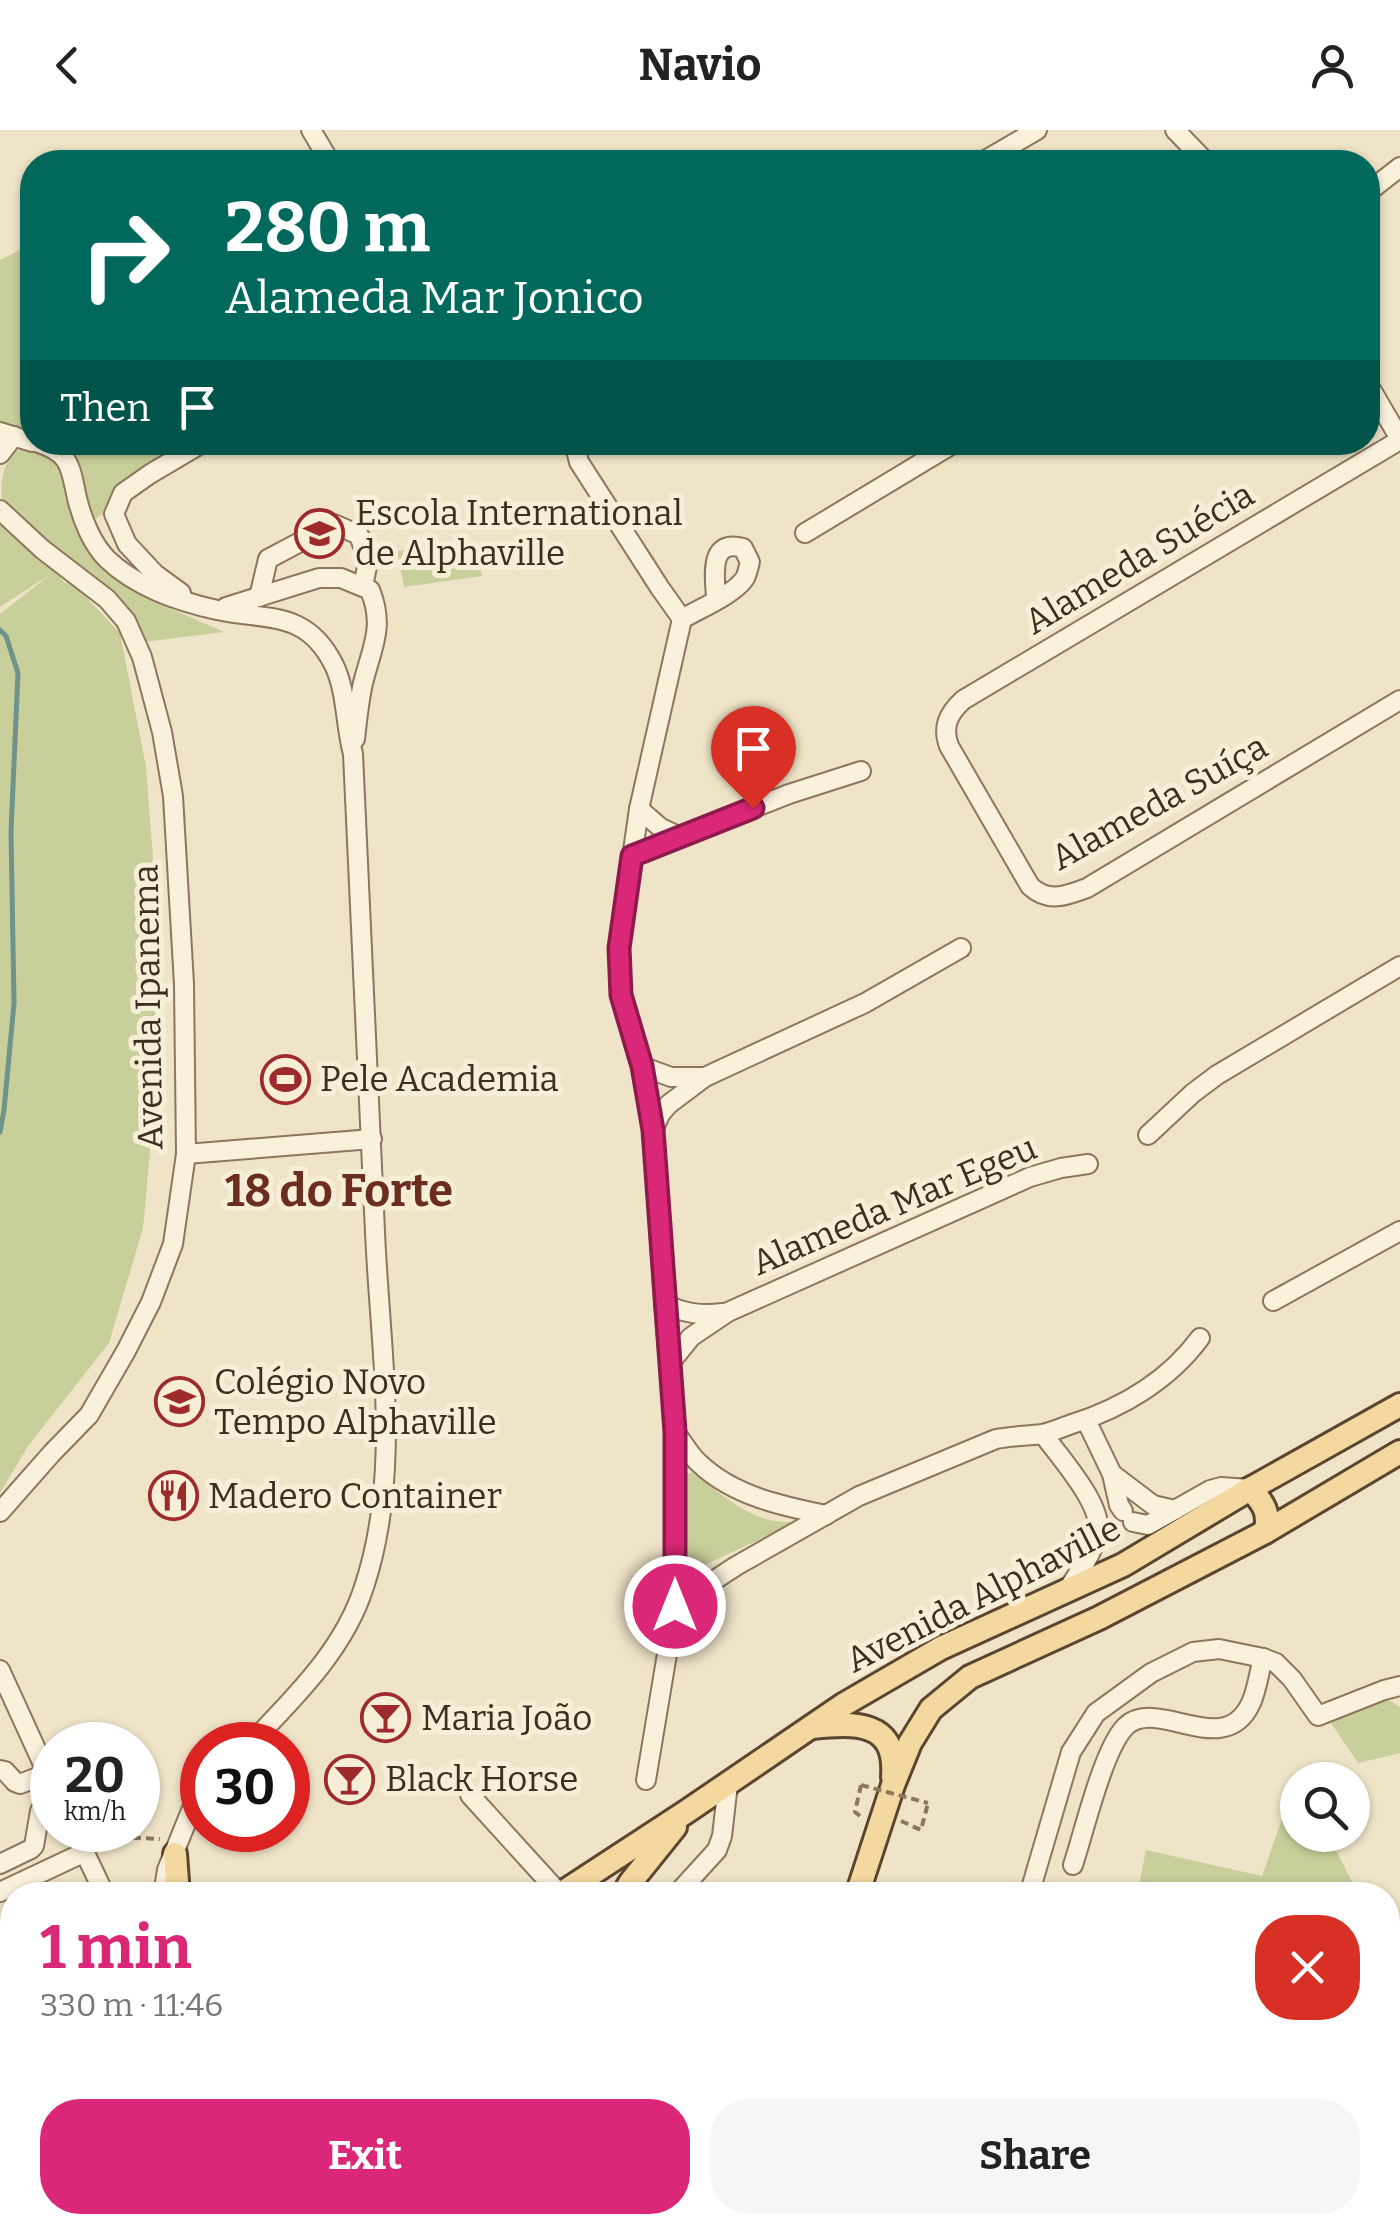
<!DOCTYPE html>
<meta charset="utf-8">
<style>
:root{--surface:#fff;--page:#f6f6f6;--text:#222;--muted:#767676;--accent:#db2777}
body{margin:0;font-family:Bitter,serif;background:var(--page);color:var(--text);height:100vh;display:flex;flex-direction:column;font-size:38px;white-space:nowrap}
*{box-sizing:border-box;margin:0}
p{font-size:32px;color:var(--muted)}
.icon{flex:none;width:55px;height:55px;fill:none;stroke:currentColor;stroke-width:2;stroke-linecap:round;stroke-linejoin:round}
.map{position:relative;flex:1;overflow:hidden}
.drawer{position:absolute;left:0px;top:1752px;width:1400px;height:352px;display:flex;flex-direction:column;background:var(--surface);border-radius:40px 40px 0 0;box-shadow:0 2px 8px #0004}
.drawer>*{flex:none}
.hud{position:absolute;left:20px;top:20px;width:1360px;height:305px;border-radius:40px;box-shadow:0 2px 8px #0004;background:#00695c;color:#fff;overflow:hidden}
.tools{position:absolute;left:1280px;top:1632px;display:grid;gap:20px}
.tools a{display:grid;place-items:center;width:90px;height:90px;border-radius:50%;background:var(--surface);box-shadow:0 2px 8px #0004;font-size:50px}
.speed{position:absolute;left:30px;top:1592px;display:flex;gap:20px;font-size:50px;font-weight:700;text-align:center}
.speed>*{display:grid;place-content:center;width:130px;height:130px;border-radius:50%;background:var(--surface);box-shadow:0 2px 8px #0004;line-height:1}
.speed small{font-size:25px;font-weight:400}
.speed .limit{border:15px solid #d22;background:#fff;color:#111}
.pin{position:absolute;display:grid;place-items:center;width:85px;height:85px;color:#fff;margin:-102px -42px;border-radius:50% 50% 50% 0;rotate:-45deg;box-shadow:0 0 10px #0007}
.pin .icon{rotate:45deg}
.me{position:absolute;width:110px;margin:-55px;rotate:0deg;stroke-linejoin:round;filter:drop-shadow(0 0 8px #0008)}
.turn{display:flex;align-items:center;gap:35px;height:210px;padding:0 40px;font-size:45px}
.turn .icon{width:130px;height:130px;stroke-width:2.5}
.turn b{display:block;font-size:70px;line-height:85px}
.then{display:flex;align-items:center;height:95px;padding:0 40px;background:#0003;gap:20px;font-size:38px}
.round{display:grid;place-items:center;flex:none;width:105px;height:105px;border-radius:40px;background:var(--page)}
.headline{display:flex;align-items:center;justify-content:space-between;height:170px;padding:0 40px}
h1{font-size:60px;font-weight:700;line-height:75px;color:var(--accent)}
.cta{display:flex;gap:20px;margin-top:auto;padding:20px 40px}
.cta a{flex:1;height:115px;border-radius:40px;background:var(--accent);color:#fff;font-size:40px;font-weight:700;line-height:115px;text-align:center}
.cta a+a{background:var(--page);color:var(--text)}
header{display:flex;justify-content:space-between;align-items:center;height:130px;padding:0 40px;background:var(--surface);font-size:45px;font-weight:700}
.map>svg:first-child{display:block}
.green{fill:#c9cf9b}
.water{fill:#a9c4bc;stroke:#6f938a;stroke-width:2.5}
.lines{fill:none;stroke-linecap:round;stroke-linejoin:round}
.stream{stroke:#6f938a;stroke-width:5}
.minor-casing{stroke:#8d765c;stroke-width:22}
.major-casing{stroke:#5b4430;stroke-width:28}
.path{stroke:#8d765c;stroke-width:4;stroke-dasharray:8 5;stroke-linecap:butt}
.minor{stroke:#faf1dc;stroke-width:18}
.major{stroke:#f3d9a0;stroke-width:22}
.path-bridge{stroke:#8d765c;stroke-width:4;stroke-dasharray:8 5;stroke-linecap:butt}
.route-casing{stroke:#8e194d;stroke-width:25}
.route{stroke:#db2777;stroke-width:18}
.labels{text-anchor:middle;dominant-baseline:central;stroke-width:10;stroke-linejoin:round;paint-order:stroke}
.poi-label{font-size:35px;fill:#3d2e20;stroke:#f7eed8;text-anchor:start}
.street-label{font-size:35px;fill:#3d2e20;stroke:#f7eed8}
.district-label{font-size:45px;font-weight:bold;fill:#6b2e1e;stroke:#f7eed8}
</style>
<header><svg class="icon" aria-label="back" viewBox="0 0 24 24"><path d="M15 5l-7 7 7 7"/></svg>Navio<svg class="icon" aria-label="person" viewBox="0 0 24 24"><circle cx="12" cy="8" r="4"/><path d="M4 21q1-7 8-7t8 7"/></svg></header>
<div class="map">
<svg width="1400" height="2104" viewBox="0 0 1400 2104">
<rect width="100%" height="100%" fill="#f0e4c8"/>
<g class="green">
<path d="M32,114V303L0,292V130Z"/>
<path d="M58,313H189L113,365L105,383L92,391L84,353L65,315Z"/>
<path d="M33,316L60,332L71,360L131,456L158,473L224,502L144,512C130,487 116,462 93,444C75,430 9,388 2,372C0,353 3,336 13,322Z"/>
<path d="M0,390L59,437L55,441L65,453L70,450L120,503L146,637L164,871L143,1098L109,1213L28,1316L0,1363V484L51,444L0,477Z"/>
<path d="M475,412L482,446L404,457L397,421Z"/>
<path d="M692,1342C716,1360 743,1385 774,1391C781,1392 790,1392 798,1392L689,1442L684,1346Z"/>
<path d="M1389,1570L1400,1577V1623L1358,1633L1329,1590Z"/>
<path d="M1287,1675L1297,1680L1298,1705H1328L1359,1765H1137L1146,1720L1262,1746Z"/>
<path d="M1388,1813L1400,1820V2104H1075L1079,2092H1388Z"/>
</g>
<path class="water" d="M1388,2025L1400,2029V2104H1241L1240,2093L1388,2092Z"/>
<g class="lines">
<path class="stream" d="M0,500L6,506L18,543L11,701L14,873L4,980L0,1002"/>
<defs>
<g id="minor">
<path d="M311,0L330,32"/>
<path d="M1175,0L1206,32"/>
<path d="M982,32L1037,0"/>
<path d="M1368,62L1400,37"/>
<path d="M1368,254L1400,309"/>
<path d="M0,302L32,312"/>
<path d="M1400,310L963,570C948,584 942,597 949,616L1030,756C1048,773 1066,766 1087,758L1400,570"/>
<path d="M36,312C71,323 70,336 77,368C82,389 92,414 107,429C136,457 177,471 217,480C267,491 306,479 334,535C347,562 345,595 353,624C361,784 368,943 375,1102C380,1220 402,1343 364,1457C344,1520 294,1568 249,1615"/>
<path d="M574,312L579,332L660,458L682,489L639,679L619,818L621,865L641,936L653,1000L664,1174L675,1302V1476L646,1650"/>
<path d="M0,324L14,306"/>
<path d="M0,380L42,419L107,469L126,491L142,527L162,602L173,666L184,854L186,1024L173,1114L151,1172L126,1221L89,1285L52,1323L0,1382"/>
<path d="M805,403L956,312"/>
<path d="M181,463L155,444L127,414L114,384L123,363L150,344L204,312"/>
<path d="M259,467L268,429L334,394L359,405L368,432L363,456"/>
<path d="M226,477L319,448H341L370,460C385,497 372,517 363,553C359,571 357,591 355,609"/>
<path d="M682,489C699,479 735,464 745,448C747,445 749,435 750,432L743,418C708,408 715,447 716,469"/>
<path d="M639,679L661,698L680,707"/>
<path d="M631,726L789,664L861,641"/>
<path d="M641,936L671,947H705"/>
<path d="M653,1000L661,983L669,974L705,947L865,873L961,818"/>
<path d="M1148,1005L1193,963L1217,945L1400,836"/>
<path d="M186,1024L372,1009"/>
<path d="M1273,1171L1400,1101"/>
<path d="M664,1174C684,1183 700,1186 723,1183"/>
<path d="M670,1233L691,1207L728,1182L1030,1047L1061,1038L1088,1034"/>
<path d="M1086,1290L1112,1344L1119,1375L1123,1381"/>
<path d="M675,1302C683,1312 690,1326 700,1334C734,1366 782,1376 826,1385"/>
<path d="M1043,1304C1059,1326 1100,1372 1098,1398C1096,1421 1078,1443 1066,1462"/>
<path d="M1112,1344L1153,1375L1175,1380"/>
<path d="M1133,1392L1148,1395L1210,1360L1221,1357L1250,1359"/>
<path d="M675,1476L736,1436L859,1366L996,1309C1011,1306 1027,1306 1042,1304C1052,1302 1063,1297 1072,1294C1122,1278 1169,1250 1200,1208"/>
<path d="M0,1540L52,1654"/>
<path d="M0,1640L5,1641L15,1652L20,1654L48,1643"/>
<path d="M470,1665L560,1764"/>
<path d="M74,1700L105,1765"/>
<path d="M0,1734L31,1719L34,1716L40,1681L52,1674"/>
<path d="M1073,1735C1084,1702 1103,1620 1125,1597C1156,1565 1224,1632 1251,1573C1257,1560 1259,1543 1263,1528"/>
<path d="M0,1762L85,1722"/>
<path d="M163,1765L167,1740L195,1671L202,1663"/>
<path d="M676,1765L717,1720L722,1706L728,1654"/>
<path d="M1029,1765L1071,1622L1096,1583L1151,1543L1193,1522L1219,1519L1263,1528L1276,1533L1292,1549L1318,1586L1384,1560L1400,1556"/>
<path d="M197,2104L198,2092"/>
<path d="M223,2104V2092"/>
<path d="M804,2104L817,2092"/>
</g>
<g id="major">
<path d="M1250,1359C1263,1372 1271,1384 1265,1402"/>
<path d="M812,1597C855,1593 897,1590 893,1647"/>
<path d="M175,1724L178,1765"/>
<path d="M559,1765L686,1682L843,1575L941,1518L1123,1435L1250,1359L1400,1275"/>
<path d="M623,1765L630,1753L675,1697"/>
<path d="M857,1765L893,1655L910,1613L931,1579L970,1547L1099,1488L1265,1402L1400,1322"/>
<path d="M574,2092L575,2104"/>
<path d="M15,2104L34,2092"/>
<path d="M71,2104L103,2092"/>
<path d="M401,2104L456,2092"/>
<path d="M611,2104L614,2092"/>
</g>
</defs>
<use href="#minor" class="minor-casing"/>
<use href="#major" class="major-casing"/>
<g class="path">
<path d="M860,1686L855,1682L861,1655"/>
<path d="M901,1691L921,1700L928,1673"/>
<path d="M94,1706L160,1709"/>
</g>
<use href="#minor" class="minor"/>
<use href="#major" class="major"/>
<path class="path-bridge" d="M861,1655L928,1673"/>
</g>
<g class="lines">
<defs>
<path id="route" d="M675,1476V1302L653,1000L642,936L621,865L619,818L632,726L753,678"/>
</defs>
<use href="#route" class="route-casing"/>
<use href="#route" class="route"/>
</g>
<defs>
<symbol id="school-ring" viewBox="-11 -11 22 22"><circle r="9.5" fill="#f7eed8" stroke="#9e2a2b" stroke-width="1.5"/><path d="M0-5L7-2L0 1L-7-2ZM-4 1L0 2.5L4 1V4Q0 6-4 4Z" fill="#9e2a2b"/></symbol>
<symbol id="stadium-ring" viewBox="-11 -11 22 22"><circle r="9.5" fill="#f7eed8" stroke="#9e2a2b" stroke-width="1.5"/><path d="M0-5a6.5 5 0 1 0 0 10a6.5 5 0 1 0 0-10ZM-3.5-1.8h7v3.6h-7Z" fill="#9e2a2b"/></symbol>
<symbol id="restaurant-ring" viewBox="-11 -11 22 22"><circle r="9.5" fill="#f7eed8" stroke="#9e2a2b" stroke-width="1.5"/><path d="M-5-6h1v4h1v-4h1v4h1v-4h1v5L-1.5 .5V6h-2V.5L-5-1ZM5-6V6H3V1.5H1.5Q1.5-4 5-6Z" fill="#9e2a2b"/></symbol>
<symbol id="bar-ring" viewBox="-11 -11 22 22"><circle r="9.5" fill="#f7eed8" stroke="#9e2a2b" stroke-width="1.5"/><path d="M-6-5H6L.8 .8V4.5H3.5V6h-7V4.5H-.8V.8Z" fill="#9e2a2b"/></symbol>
</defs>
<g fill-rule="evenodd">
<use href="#school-ring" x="292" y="376" width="55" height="55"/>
<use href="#stadium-ring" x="258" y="922" width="55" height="55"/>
<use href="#school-ring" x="152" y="1244" width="55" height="55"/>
<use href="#restaurant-ring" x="146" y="1338" width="55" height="55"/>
<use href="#bar-ring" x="358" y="1560" width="55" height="55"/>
<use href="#bar-ring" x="322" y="1622" width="55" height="55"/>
</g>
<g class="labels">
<g class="poi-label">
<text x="355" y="383">Escola International<tspan x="355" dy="40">de Alphaville</tspan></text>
<text x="320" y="949">Pele Academia</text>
<text x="214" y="1252">Colégio Novo<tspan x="214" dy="40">Tempo Alphaville</tspan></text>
<text x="208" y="1366">Madero Container</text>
<text x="421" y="1588">Maria João</text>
<text x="385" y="1649">Black Horse</text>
</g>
<g class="street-label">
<text transform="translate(1139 428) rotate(-31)">Alameda Suécia</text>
<text transform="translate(1159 672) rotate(-29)">Alameda Suíça</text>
<text transform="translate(148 877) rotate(-91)">Avenida Ipanema</text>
<text transform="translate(894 1075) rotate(-23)">Alameda Mar Egeu</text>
<text transform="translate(983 1464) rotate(-27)">Avenida Alphaville</text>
</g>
<g class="district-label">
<text x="339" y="1061">18 do Forte</text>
</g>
</g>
</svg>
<div class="tools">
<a><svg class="icon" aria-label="search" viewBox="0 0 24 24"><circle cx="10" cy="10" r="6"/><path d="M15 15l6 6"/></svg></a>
</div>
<div class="speed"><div>20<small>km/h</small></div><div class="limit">30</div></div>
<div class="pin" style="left:753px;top:678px;background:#d93025"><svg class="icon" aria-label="arrive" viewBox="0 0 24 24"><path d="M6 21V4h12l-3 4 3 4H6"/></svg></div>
<svg class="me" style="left:675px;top:1476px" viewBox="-20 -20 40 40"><circle r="17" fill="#db2777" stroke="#fff" stroke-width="3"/><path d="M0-11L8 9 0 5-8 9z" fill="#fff"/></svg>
<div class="hud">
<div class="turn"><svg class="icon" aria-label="right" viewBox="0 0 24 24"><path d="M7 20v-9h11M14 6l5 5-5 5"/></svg><div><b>280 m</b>Alameda Mar Jonico</div></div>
<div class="then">Then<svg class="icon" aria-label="arrive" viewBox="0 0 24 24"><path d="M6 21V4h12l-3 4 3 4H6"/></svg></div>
</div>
<section class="drawer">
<div class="headline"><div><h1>1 min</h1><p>330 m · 11:46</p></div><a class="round" style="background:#d93025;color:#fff"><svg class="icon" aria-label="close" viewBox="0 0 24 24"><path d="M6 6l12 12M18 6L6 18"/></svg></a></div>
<div class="cta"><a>Exit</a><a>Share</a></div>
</section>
</div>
